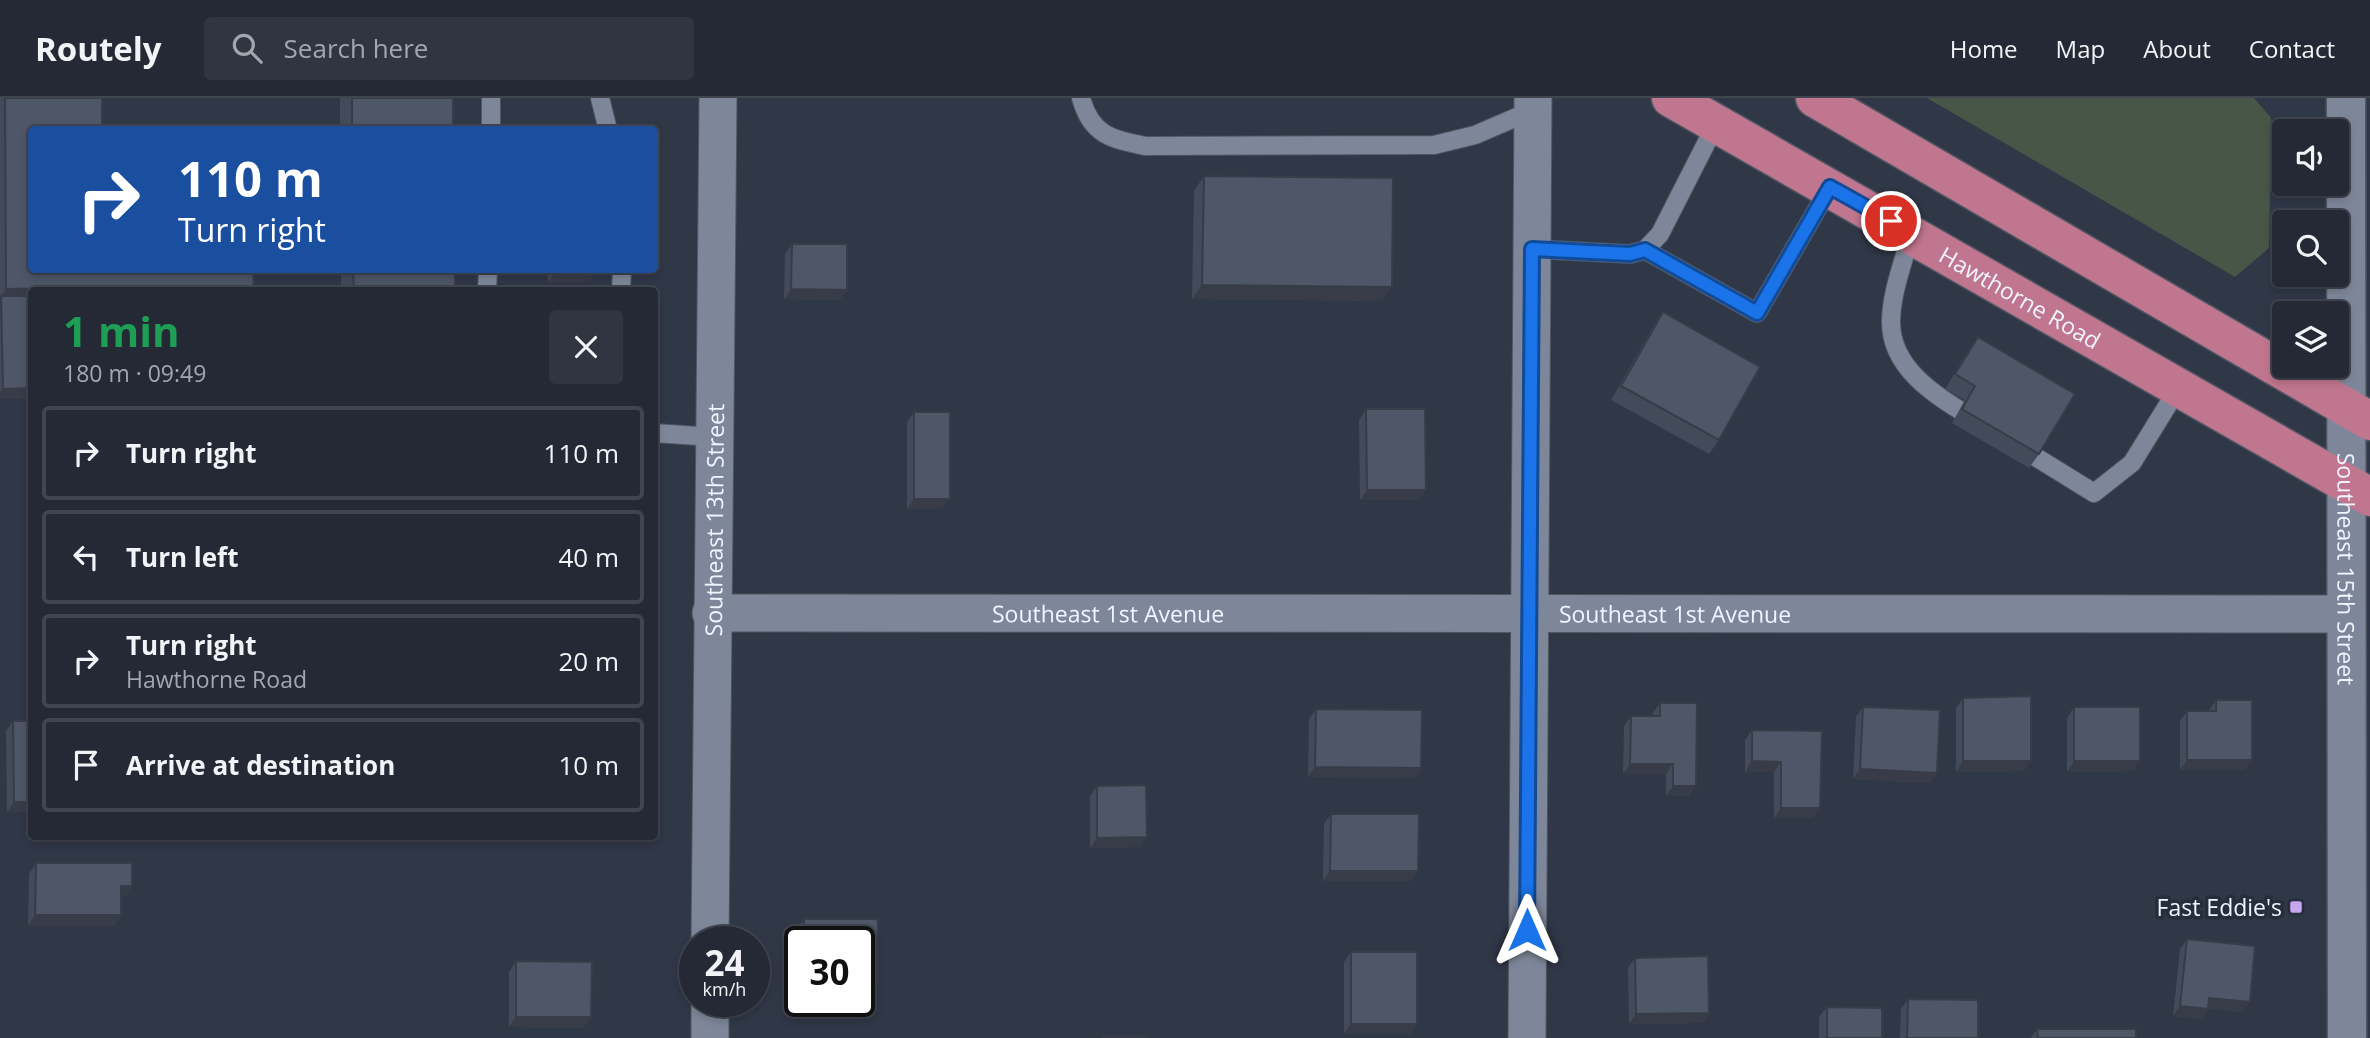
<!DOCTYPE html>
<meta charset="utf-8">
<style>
:root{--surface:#242935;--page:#303541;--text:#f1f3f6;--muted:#a3a6ad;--line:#414550}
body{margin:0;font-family:"Open Sans",sans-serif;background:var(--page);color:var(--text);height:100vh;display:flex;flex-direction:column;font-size:26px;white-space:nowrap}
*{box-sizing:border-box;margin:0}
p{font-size:23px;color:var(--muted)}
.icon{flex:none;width:38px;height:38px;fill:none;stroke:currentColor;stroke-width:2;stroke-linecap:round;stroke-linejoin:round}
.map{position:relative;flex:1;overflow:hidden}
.details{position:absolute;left:28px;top:189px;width:630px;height:553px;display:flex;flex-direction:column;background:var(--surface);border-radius:7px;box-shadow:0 4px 10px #0003,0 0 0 2px var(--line)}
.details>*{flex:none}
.top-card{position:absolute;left:28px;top:28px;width:630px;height:147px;border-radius:7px;box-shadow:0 4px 10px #0003,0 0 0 2px var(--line);background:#1a4fa0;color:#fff;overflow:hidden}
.buttons{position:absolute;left:2272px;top:21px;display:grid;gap:14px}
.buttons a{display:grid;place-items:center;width:77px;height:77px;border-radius:7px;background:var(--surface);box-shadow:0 4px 10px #0003,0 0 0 2px var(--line);font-size:35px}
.speed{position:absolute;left:679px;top:828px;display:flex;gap:14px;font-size:35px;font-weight:700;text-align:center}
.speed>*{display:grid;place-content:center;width:91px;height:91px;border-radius:50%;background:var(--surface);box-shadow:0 4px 10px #0003,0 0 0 2px var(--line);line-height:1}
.speed small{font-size:18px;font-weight:400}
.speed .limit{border:4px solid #111;border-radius:10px;background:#fff;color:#111}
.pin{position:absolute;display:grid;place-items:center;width:60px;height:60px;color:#fff;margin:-30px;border:4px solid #fff;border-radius:50%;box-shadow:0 2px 7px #0007}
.me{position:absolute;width:77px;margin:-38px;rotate:0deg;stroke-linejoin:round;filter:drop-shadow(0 0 5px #0008)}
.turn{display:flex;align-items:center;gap:24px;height:147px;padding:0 35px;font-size:32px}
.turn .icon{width:91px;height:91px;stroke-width:2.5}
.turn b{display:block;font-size:49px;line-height:60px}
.round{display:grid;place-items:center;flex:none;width:74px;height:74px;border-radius:7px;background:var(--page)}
.headline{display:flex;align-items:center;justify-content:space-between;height:119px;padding:0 35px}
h1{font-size:42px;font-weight:700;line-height:52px;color:#1e9e55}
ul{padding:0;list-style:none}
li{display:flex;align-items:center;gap:21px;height:94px;margin:0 14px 10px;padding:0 21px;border:4px solid var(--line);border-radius:7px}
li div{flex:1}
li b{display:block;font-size:26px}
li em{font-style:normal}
header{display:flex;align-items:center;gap:42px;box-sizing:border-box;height:98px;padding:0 35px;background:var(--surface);border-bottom:2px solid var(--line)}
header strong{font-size:33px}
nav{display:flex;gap:38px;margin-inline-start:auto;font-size:24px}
.search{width:490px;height:63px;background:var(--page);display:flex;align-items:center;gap:18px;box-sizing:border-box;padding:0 24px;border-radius:7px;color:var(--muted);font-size:26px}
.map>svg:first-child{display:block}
.green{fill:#475647}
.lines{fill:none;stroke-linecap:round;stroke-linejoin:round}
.service-casing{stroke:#505663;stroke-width:20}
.minor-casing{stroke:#505663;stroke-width:39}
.tertiary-casing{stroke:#505663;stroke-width:41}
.trunk-casing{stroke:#505663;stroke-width:41}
.service{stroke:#7e879a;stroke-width:18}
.minor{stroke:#7e879a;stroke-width:37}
.tertiary{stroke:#7e879a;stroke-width:38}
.trunk{stroke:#c0768e;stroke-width:38}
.wall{fill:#434a59}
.shaded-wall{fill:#373c48}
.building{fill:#4e5667;stroke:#373c48;stroke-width:2}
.route-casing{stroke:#114b97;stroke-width:18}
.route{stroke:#1a73e8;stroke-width:12}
.poi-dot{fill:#c8a6ef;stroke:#262d3c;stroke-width:2.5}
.labels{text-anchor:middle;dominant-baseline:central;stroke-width:7;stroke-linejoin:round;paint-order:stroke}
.street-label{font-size:23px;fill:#eff4fe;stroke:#262d3c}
.poi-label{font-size:23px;fill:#eff4fe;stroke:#262d3c;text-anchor:end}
</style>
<header>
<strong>Routely</strong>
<div class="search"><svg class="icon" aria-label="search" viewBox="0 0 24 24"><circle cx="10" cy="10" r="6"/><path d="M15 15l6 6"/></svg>Search here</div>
<nav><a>Home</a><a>Map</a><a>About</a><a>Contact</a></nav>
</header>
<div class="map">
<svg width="2370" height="940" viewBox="0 0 2370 940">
<rect width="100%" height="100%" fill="#303747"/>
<path class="green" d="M1927,0H2254L2271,20L2269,150L2235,179Z"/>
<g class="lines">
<defs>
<g id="service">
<path d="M600,0L608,32"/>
<path d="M1081,0C1091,37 1111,41 1145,48L1434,47L1475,37L1533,12"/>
<path d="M491,32V0"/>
<path d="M1911,135C1904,163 1891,195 1891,224C1891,274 1942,301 1979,324"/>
<path d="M1532,151L1630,156L1645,152L1660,136L1717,24"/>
<path d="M1645,152L1757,215L1830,89"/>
<path d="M487,192L488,172"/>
<path d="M621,192L622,172"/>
<path d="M654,335L713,339"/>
<path d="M2018,348L2094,395L2132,365L2179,289"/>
</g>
<g id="minor">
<path id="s1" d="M711,515L2346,516"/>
<path id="s2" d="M710,844L718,0"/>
<path d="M710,940V903"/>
<path d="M1527,940L1533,0"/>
</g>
<g id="tertiary">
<path id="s3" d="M2346,0L2347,940"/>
</g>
<g id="trunk">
<path id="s4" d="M1671,0L2370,399"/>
<path d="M1815,0L2370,323"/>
</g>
</defs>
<use href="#service" class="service-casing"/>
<use href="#minor" class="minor-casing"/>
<use href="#tertiary" class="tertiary-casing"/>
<use href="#trunk" class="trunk-casing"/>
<use href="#service" class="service"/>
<use href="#minor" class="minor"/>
<use href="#tertiary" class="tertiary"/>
<use href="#trunk" class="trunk"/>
</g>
<g class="wall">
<path d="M0,0H102L32,192V300L0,301Z"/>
<rect x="340" y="0" width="113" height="32"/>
<path d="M1204,78L1392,189L1382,203L1192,201L1194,93Z"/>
<path d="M792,146L840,202L784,201L785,156Z"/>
<rect x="341" y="172" width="114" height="20"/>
<path d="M548,172H596L589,183L548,184Z"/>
<path d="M1663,214L1719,342L1709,356L1611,302L1653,229Z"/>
<path d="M1978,239L2039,356L2029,370L1952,325L1965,302L1945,291L1968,253Z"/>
<path d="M1366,311L1419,402H1360L1359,322Z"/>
<path d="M914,314L942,411H907V324Z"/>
<path d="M1963,600L2024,673L1956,674V610Z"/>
<path d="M2216,602L2245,672H2180V623L2187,613H2209Z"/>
<path d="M1660,605L1689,698H1666V676H1623L1624,628L1631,618H1653V615Z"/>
<path d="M1863,609L1937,675L1930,685L1853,681L1856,619Z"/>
<path d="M2074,609L2140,663L2133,673L2067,674V620Z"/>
<path d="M1316,611L1421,670L1414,680L1308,679L1309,621Z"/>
<path d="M13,623L32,714H7L6,633Z"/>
<path d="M1752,632L1822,633L1813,720H1774V674H1745V642Z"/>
<path d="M1097,688L1140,749L1090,750V698Z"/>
<path d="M1331,716L1411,783H1323L1324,726Z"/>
<path d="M36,765L132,788L125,798H121V817L114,828H28L29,776Z"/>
<path d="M804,821H878V886L871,897H859V844H800V897H797V831Z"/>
<path d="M2187,841L2250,904L2242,914L2208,910L2201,921L2173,918L2180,851Z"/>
<path d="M1351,854L1417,926L1410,936H1344V864Z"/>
<path d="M1635,860L1709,915L1702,925L1629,926L1628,870Z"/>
<path d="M516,863L584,930L509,929V874Z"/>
<path d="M1908,901L1978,940H1900L1901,911Z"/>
<path d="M1827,909L1882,940H1819V919Z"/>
<path d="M2037,931L2136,940H2031Z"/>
</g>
<g class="shaded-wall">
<path d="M596,173L589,183L548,184L555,174Z"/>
<path d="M1202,187L1392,189L1382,203L1192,201Z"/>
<path d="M74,190L116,192H32V208L1,198L6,191Z"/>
<path d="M791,191L847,192L840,202L784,201Z"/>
<path d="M32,290V300L0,301V295L3,291Z"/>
<path d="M1367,392H1426L1419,402H1360Z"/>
<path d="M914,401H950L942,411H907Z"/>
<path d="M2187,662H2252L2245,672H2180Z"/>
<path d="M1752,663L1781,664L1774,674H1745Z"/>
<path d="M1963,663H2031L2024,673L1956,674Z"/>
<path d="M2074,663H2140L2133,673L2067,674Z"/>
<path d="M1630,666H1673L1666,676H1623Z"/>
<path d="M1315,669L1421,670L1414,680L1308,679Z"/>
<path d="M1860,671L1937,675L1930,685L1853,681Z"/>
<path d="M1673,688H1696L1689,698H1666Z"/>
<path d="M14,704H32V714H7Z"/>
<path d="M1781,710H1820L1813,720H1774Z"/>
<path d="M1147,739L1140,749L1090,750L1097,740Z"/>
<path d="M1330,773H1418L1411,783H1323Z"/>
<path d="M121,788H132L125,798H114Z"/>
<path d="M35,817H121L114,828H28Z"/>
<path d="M859,886H878L871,897H859Z"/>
<path d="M2209,900L2250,904L2242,914L2202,910Z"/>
<path d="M2180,908L2208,911L2201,921L2173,918Z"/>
<path d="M1709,915L1702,925L1629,926L1636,916Z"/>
<path d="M516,919H591L584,930L509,929Z"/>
<path d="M1351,926H1417L1410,936H1344Z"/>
</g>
<g class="building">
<path d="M5,0H102V32H32V172H253L254,192H116L74,190L6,191Z"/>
<rect x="352" y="0" width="101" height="32"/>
<path d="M1204,78L1393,80L1392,189L1202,187Z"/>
<path d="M792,146H847V192L791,191Z"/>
<path d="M353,172H455V192H354Z"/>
<path d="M555,172H596V173L555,174Z"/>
<path d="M1,198H32V290L3,291Z"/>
<path d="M1663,214L1760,269L1719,342L1621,288Z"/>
<path d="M1978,239L2075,296L2039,356L1962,311L1975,288L1955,276Z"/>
<path d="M1366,311H1425L1426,392H1367Z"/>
<rect x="914" y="314" width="36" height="87"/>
<path d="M2031,598V663H1963V600Z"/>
<path d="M2216,602H2252V662H2187V613H2216Z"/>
<path d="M1660,605H1697L1696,688H1673V666H1630L1631,618H1660Z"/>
<path d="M1863,609L1940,612L1937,675L1860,671Z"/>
<rect x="2074" y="609" width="66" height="54"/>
<path d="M1316,611L1422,612L1421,670L1315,669Z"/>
<path d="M13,623H32V704H14Z"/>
<path d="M1752,632L1822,633L1820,710H1781V664L1752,663Z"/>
<path d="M1146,687L1147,739L1097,740V688Z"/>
<path d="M1331,716H1419L1418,773H1330Z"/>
<path d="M36,765H132V788H121V817H35Z"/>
<path d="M804,821H878V886H859V844H804Z"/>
<path d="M2187,841L2255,848L2250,904L2209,900L2208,911L2180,908Z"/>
<rect x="1351" y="854" width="66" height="72"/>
<path d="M1708,858L1709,915L1636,916L1635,860Z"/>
<path d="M516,863L592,864L591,919H516Z"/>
<path d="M1908,901L1978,902V940H1907Z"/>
<path d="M1827,909L1882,910V940H1827Z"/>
<path d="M2037,931H2136V940H2038Z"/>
<rect x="1103" y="938" width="44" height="2"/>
</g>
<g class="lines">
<defs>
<path id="route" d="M1527,832L1532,151L1630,156L1645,152L1757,215L1830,89L1891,123"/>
</defs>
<use href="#route" class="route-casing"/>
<use href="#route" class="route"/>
</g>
<rect class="poi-dot" x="2289" y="802" width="14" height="14" rx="3.5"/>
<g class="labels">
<g class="street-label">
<text stroke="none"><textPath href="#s4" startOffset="402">Hawthorne Road</textPath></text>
<text stroke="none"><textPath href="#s2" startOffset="422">Southeast 13th Street</textPath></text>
<text stroke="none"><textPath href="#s3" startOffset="471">Southeast 15th Street</textPath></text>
<text stroke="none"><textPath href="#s1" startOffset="397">Southeast 1st Avenue</textPath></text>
<text stroke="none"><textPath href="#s1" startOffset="964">Southeast 1st Avenue</textPath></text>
</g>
<g class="poi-label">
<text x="2282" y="809">Fast Eddie's</text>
</g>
</g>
</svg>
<div class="buttons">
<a><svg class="icon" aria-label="sound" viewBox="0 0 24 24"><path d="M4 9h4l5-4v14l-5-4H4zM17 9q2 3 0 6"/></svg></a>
<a><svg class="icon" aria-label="search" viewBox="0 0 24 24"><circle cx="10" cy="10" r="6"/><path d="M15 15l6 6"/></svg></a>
<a><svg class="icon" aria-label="layers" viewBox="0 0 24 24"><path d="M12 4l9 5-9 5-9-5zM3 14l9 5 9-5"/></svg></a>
</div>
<div class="speed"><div>24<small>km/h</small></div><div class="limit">30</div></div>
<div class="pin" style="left:1891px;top:123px;background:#d93025"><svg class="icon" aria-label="arrive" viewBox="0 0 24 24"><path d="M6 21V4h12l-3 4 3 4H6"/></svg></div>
<svg class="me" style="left:1527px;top:832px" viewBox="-20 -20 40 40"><path d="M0-17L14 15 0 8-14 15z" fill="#1a73e8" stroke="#fff" stroke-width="4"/></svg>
<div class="top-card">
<div class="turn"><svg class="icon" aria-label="right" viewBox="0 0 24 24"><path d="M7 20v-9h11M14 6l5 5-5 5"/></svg><div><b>110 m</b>Turn right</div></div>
</div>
<section class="details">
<div class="headline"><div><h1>1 min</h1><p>180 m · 09:49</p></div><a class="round"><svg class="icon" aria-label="close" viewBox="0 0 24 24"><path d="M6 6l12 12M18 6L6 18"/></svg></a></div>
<ul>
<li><svg class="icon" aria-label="right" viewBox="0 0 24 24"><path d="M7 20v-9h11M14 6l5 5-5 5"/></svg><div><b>Turn right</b></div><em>110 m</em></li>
<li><svg class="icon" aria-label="left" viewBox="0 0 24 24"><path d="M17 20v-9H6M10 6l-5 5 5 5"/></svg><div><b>Turn left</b></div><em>40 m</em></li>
<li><svg class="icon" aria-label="right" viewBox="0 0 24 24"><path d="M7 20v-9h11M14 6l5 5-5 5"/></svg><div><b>Turn right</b><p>Hawthorne Road</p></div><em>20 m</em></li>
<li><svg class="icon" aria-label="arrive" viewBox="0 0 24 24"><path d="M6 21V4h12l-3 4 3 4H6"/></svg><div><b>Arrive at destination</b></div><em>10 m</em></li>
</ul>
</section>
</div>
